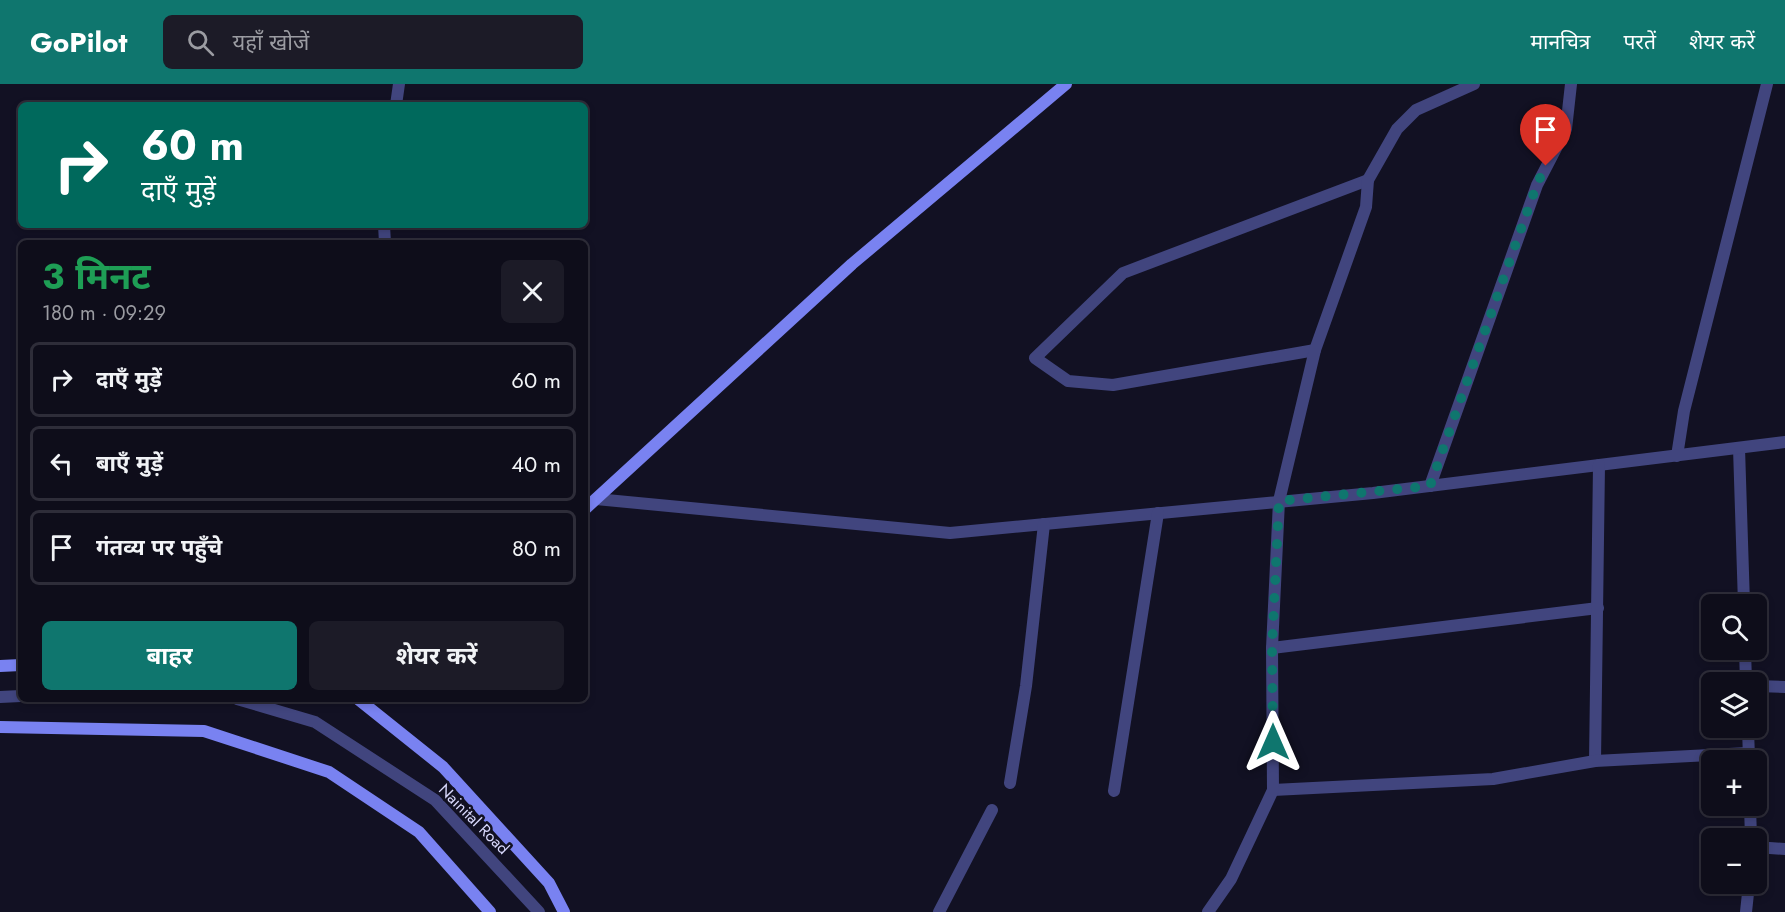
<!DOCTYPE html>
<html lang="hi">
<meta charset="utf-8">
<style>
:root{--surface:#0e0d1a;--page:#1c1b27;--text:#f1f3f6;--muted:#9b9ca2;--line:#2e2d39;--accent:#0f766e}
body{margin:0;font-family:Jost,"Noto Sans Devanagari",sans-serif;background:var(--page);color:var(--text);height:100vh;display:flex;flex-direction:column;font-size:22px;white-space:nowrap}
*{box-sizing:border-box;margin:0}
p{font-size:20px;color:var(--muted)}
.icon{flex:none;width:33px;height:33px;fill:none;stroke:currentColor;stroke-width:2;stroke-linecap:round;stroke-linejoin:round}
.map{position:relative;flex:1;overflow:hidden}
.drawer{position:absolute;left:18px;top:156px;width:570px;height:462px;display:flex;flex-direction:column;background:var(--surface);border-radius:9px;box-shadow:0 3px 9px #0003,0 0 0 2px var(--line)}
.drawer>*{flex:none}
.guide{position:absolute;left:18px;top:18px;width:570px;height:126px;border-radius:9px;box-shadow:0 3px 9px #0003,0 0 0 2px var(--line);background:#00695c;color:#fff;overflow:hidden}
.fabs{position:absolute;left:1701px;top:510px;display:grid;gap:12px}
.fabs a{display:grid;place-items:center;width:66px;height:66px;border-radius:9px;background:var(--surface);box-shadow:0 3px 9px #0003,0 0 0 2px var(--line);font-size:30px}
.pin{position:absolute;display:grid;place-items:center;width:51px;height:51px;color:#fff;margin:-62px -26px;border-radius:50% 50% 50% 0;rotate:-45deg;box-shadow:0 0 6px #0007}
.pin .icon{rotate:45deg}
.me{position:absolute;width:66px;margin:-33px;rotate:0deg;stroke-linejoin:round;filter:drop-shadow(0 0 4px #0008)}
.turn{display:flex;align-items:center;gap:21px;height:126px;padding:0 24px;font-size:27px}
.turn .icon{width:78px;height:78px;stroke-width:2.5}
.turn b{display:block;font-size:42px;line-height:51px}
.round{display:grid;place-items:center;flex:none;width:63px;height:63px;border-radius:9px;background:var(--page)}
.overview{display:flex;align-items:center;justify-content:space-between;height:102px;padding:0 24px}
h1{font-size:36px;font-weight:700;line-height:45px;color:#1e9e55}
.cta{display:flex;gap:12px;margin-top:auto;padding:12px 24px}
.cta a{flex:1;height:69px;border-radius:9px;background:var(--accent);color:#fff;font-size:24px;font-weight:700;line-height:69px;text-align:center}
.cta a+a{background:var(--page);color:var(--text)}
ul{padding:0;list-style:none}
li{display:flex;align-items:center;gap:18px;height:75px;margin:0 12px 9px;padding:0 12px;border:3px solid var(--line);border-radius:9px}
li div{flex:1}
li b{display:block;font-size:22px}
li em{font-style:normal}
header{display:flex;align-items:center;gap:36px;box-sizing:border-box;height:84px;padding:0 30px;background:var(--accent);color:#fff}
header strong{font-size:28px}
nav{display:flex;gap:33px;margin-inline-start:auto;font-size:21px}
.search{width:420px;height:54px;background:var(--page);display:flex;align-items:center;gap:15px;box-sizing:border-box;padding:0 21px;border-radius:9px;color:var(--muted);font-size:22px}
.map>svg:first-child{display:block}
.lines{fill:none;stroke-linecap:round;stroke-linejoin:round}
.minor{stroke:#41457e;stroke-width:12}
.tertiary{stroke:#41457e;stroke-width:12}
.secondary{stroke:#7982f1;stroke-width:12}
.route{stroke:#0f766e;stroke-width:10;stroke-dasharray:0 18}
.labels{text-anchor:middle;dominant-baseline:central;stroke-width:5;stroke-linejoin:round;paint-order:stroke}
.street-label{font-size:16px;fill:#d8d8fb;stroke:#121123}
</style>
<header>
<strong>GoPilot</strong>
<div class="search"><svg class="icon" aria-label="search" viewBox="0 0 24 24"><circle cx="10" cy="10" r="6"/><path d="M15 15l6 6"/></svg>यहाँ खोजें</div>
<nav><a>मानचित्र</a><a>परतें</a><a>शेयर करें</a></nav>
</header>
<div class="map">
<svg width="1785" height="828" viewBox="0 0 1785 828">
<rect width="100%" height="100%" fill="#121123"/>
<g class="lines">
<g class="minor">
<path d="M396,21L399,0"/>
<path d="M384,141L385,159"/>
<path d="M1315,266L1113,301L1068,297L1035,274L1123,189L1368,96"/>
<path d="M1739,364L1744,520"/>
<path d="M1677,372L1684,327L1767,0"/>
<path d="M1430,402L1537,101L1566,45L1571,0"/>
<path d="M596,415L950,449L1373,409L1785,358"/>
<path d="M1272,564L1598,524"/>
<path d="M1745,566L1746,598"/>
<path d="M1756,602L1785,603"/>
<path d="M1748,644L1749,675"/>
<path d="M1595,677L1599,381"/>
<path d="M1010,699L1026,602L1044,440"/>
<path d="M1273,706L1493,695L1595,677L1748,669"/>
<path d="M1114,707L1158,429"/>
<path d="M1750,722L1751,754"/>
<path d="M1756,763L1785,765"/>
<path d="M939,828L992,726"/>
<path d="M1208,828L1231,795L1273,706L1272,564L1279,417L1315,266L1366,123L1368,96L1397,45L1416,26L1474,0"/>
<path d="M1746,828L1749,800"/>
</g>
<g class="tertiary">
<path d="M0,613L21,612"/>
<path d="M237,615L315,638L435,716L539,828"/>
</g>
<g class="secondary">
<path d="M585,425L852,180L1066,0"/>
<path d="M0,582L21,581"/>
<path d="M358,615L443,683L549,799L564,828"/>
<path d="M0,643L204,647L329,688L419,748L490,828"/>
</g>
</g>
<g class="lines">
<path class="route" d="M1273,658L1272,564L1279,417L1430,402L1537,100L1546,82"/>
</g>
<g class="labels">
<g class="street-label">
<text transform="translate(474 735) rotate(45)">Nainital Road</text>
</g>
</g>
</svg>
<div class="fabs">
<a><svg class="icon" aria-label="search" viewBox="0 0 24 24"><circle cx="10" cy="10" r="6"/><path d="M15 15l6 6"/></svg></a>
<a><svg class="icon" aria-label="layers" viewBox="0 0 24 24"><path d="M12 4l9 5-9 5-9-5zM3 14l9 5 9-5"/></svg></a>
<a>+</a>
<a>−</a>
</div>
<div class="pin" style="left:1546px;top:82px;background:#d93025"><svg class="icon" aria-label="arrive" viewBox="0 0 24 24"><path d="M6 21V4h12l-3 4 3 4H6"/></svg></div>
<svg class="me" style="left:1273px;top:658px" viewBox="-20 -20 40 40"><path d="M0-17L14 15 0 8-14 15z" fill="#0f766e" stroke="#fff" stroke-width="4"/></svg>
<div class="guide">
<div class="turn"><svg class="icon" aria-label="right" viewBox="0 0 24 24"><path d="M7 20v-9h11M14 6l5 5-5 5"/></svg><div><b>60 m</b>दाएँ मुड़ें</div></div>
</div>
<section class="drawer">
<div class="overview"><div><h1>3 मिनट</h1><p>180 m · 09:29</p></div><a class="round"><svg class="icon" aria-label="close" viewBox="0 0 24 24"><path d="M6 6l12 12M18 6L6 18"/></svg></a></div>
<ul>
<li><svg class="icon" aria-label="right" viewBox="0 0 24 24"><path d="M7 20v-9h11M14 6l5 5-5 5"/></svg><div><b>दाएँ मुड़ें</b></div><em>60 m</em></li>
<li><svg class="icon" aria-label="left" viewBox="0 0 24 24"><path d="M17 20v-9H6M10 6l-5 5 5 5"/></svg><div><b>बाएँ मुड़ें</b></div><em>40 m</em></li>
<li><svg class="icon" aria-label="arrive" viewBox="0 0 24 24"><path d="M6 21V4h12l-3 4 3 4H6"/></svg><div><b>गंतव्य पर पहुँचे</b></div><em>80 m</em></li>
</ul>
<div class="cta"><a>बाहर</a><a>शेयर करें</a></div>
</section>
</div>
